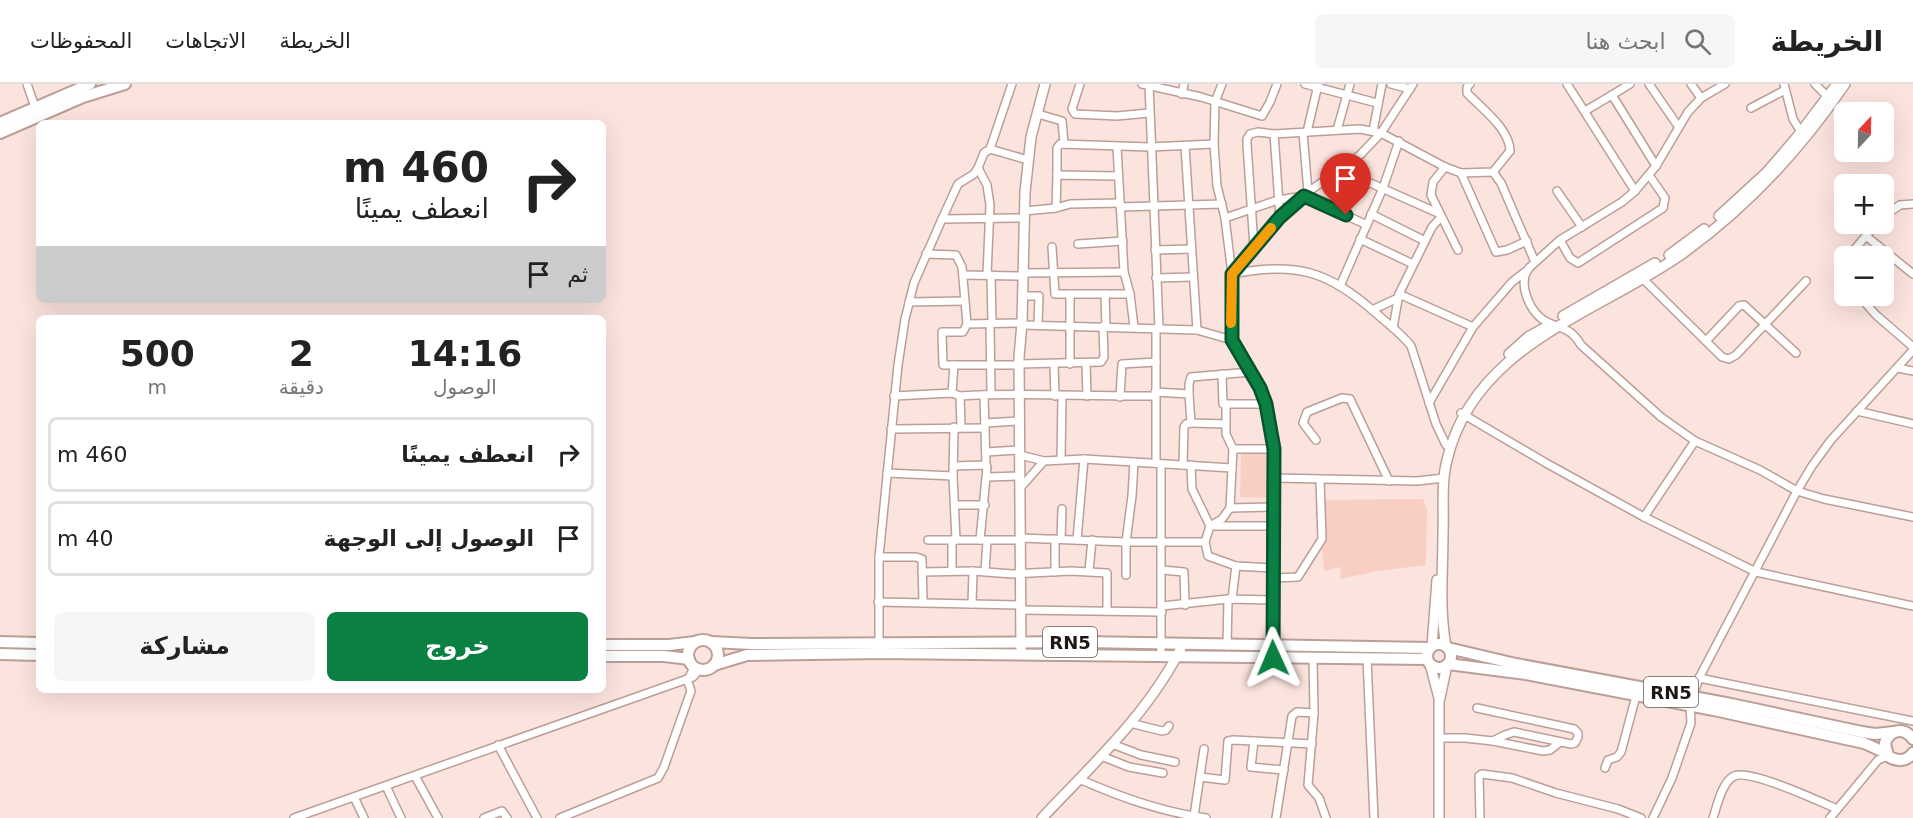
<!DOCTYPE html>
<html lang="ar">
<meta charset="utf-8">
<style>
:root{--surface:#fff;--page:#f6f6f6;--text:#222;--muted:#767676;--line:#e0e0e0;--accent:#0b8043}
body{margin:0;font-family:"DejaVu Sans","Noto Naskh Arabic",sans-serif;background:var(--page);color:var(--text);direction:rtl;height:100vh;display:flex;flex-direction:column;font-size:22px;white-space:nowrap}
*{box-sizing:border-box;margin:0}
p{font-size:20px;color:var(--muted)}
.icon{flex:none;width:33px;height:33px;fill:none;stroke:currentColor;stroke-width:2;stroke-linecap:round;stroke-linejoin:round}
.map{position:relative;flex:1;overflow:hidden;direction:ltr}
.sheet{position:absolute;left:36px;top:231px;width:570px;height:378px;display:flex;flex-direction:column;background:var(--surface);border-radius:9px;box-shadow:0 6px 24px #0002;direction:rtl}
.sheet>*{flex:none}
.banner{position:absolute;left:36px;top:36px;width:570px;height:183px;border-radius:9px;box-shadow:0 6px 24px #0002;direction:rtl;background:#fff;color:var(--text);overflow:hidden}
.needle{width:39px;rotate:22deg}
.controls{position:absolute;left:1834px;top:18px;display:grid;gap:12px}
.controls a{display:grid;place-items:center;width:60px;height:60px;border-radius:9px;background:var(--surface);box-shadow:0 6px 24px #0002;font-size:30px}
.pin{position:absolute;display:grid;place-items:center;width:51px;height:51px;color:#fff;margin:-62px -26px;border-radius:50% 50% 50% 0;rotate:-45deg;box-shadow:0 0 6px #0007}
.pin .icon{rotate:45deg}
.me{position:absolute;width:66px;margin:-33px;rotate:359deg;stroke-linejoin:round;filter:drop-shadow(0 0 4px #0008)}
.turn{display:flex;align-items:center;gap:21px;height:126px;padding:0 18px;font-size:27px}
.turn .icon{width:78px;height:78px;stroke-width:2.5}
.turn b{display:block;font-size:42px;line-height:51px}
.then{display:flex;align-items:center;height:57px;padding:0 18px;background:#0003;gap:12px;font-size:22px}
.eta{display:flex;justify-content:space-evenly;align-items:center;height:102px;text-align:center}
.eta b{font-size:36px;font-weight:800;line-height:42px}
.action{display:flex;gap:12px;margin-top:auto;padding:12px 18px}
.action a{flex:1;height:69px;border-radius:9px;background:var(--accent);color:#fff;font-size:24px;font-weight:800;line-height:69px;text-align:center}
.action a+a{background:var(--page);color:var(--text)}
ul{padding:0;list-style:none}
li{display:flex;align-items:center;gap:18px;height:75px;margin:0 12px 9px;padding:0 6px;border:3px solid var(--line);border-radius:9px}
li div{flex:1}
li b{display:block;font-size:22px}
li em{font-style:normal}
header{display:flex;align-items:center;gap:36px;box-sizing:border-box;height:84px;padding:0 30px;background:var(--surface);border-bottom:2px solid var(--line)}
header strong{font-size:28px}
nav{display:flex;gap:33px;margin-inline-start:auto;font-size:21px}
.search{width:420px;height:54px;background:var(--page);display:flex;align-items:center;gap:15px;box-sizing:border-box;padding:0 21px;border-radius:9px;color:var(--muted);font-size:22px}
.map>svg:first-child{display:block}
.green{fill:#facfc3}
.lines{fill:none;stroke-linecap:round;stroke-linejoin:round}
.street-casing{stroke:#bb9f97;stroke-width:10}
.secondary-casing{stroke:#bb9f97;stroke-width:12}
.primary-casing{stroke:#bb9f97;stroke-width:14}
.street{stroke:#fff;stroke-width:7}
.secondary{stroke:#fff;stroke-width:9}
.primary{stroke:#fff;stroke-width:10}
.route-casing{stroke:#07532c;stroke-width:15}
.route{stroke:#0b8043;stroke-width:10}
.slow{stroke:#f59e0b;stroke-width:10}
.labels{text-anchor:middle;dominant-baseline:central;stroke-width:5;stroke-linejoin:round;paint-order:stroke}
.shield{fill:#fff;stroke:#625b59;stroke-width:1.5}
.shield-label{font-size:18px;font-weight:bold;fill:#1f1512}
</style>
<header>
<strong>الخريطة</strong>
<div class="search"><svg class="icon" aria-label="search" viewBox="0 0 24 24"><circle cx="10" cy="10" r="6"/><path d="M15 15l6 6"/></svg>ابحث هنا</div>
<nav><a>الخريطة</a><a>الاتجاهات</a><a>المحفوظات</a></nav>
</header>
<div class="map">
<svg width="1913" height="734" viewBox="0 0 1913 734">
<rect width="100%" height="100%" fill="#fce4de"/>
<g class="green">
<path d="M1241,369L1275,370L1274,414L1240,413Z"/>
<path d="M1423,415L1427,426L1426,481L1378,487L1340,495L1341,483L1324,487L1320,445L1315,428L1319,416Z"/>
</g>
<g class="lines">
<defs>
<g id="street">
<path d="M27,0L36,26"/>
<path d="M1080,0L1072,25L1075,30L1117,32L1149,29"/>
<path d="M1142,0L1201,13L1262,32L1270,18L1277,0"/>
<path d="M1149,0L1159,244"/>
<path d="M1222,0L1215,18L1214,60L1217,102L1225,134L1232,190V256L1260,304L1266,320L1274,365L1273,574"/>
<path d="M1305,0L1377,19"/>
<path d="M1391,0L1410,5"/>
<path d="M1567,0L1635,107"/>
<path d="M1630,0L1612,11L1656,82"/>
<path d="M1649,0L1678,42"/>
<path d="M1691,0L1701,14"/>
<path d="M1725,0L1701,14L1688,28L1656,82L1635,107L1622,118L1560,156L1530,183C1517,197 1528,224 1542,235C1550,241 1560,242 1568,247C1574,250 1578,256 1581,261L1661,333L1695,357L1760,386L1797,407L1824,415L1913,433"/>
<path d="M1784,0L1793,35L1801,48"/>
<path d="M1815,0L1830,15"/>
<path d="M1182,10L1184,0"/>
<path d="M1751,24L1785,6"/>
<path d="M1585,27L1612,11"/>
<path d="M1038,30L1062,37L1064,60"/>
<path d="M1337,46L1350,0"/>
<path d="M1373,47L1382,0"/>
<path d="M1307,48L1318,1"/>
<path d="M1303,49L1308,108"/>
<path d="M1274,50L1280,133"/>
<path d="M1185,62L1197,246"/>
<path d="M1117,63L1124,188L1130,210L1134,243"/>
<path d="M990,65L1028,76"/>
<path d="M1445,83L1433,98L1431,111L1458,166"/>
<path d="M978,84L987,101L990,121L987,191"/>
<path d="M1341,86L1438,129"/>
<path d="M1493,88L1501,99L1535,178"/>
<path d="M1461,89L1496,168L1507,166L1527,157"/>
<path d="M1057,91V64L1060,60L1150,63L1214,60"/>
<path d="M1557,107L1582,143"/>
<path d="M1120,123L1222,120"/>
<path d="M1056,124L1057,91L1117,92"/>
<path d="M1024,127L1056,124L1070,120L1120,119"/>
<path d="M1371,130L1425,157"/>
<path d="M1884,132L1900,121L1913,120"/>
<path d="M1225,134L1278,116L1304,112L1367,141"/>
<path d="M942,135L958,100L974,90L978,84L984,69L990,65L1012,0"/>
<path d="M1866,152L1913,190"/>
<path d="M1360,155L1413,180"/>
<path d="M1560,156L1570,174L1578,179L1663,124L1665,114L1649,91"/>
<path d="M1078,160L1123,157"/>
<path d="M1052,163L1055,210H1130"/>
<path d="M1254,163L1247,60V55L1250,50L1258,48L1274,50L1360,45L1381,49L1445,83L1461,89L1493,88L1510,67C1510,45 1481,24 1467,9V3L1470,0"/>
<path d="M1155,166L1191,165"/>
<path d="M926,170L956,171L962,183L967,240L963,248H942L943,281H1019"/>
<path d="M1849,172L1876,140"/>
<path d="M1023,189L1124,188"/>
<path d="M1232,190C1297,178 1327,186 1377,230C1388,240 1402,250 1411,262L1436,340L1446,361"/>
<path d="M1232,190L1280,133L1308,108L1360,71L1381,49L1413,0"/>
<path d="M963,191L1023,192"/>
<path d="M991,191L992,238"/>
<path d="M1156,194L1193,193"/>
<path d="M1642,194L1722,273L1729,275L1736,271L1806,197"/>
<path d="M1340,202L1383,104L1399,57"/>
<path d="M1070,210V280"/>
<path d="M1105,210L1106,243"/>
<path d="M1399,210L1473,243L1512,198L1525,188"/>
<path d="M1022,212H1039L1038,241"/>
<path d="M1859,212L1876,231L1913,263"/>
<path d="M909,218L964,217"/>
<path d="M1372,226L1398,214"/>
<path d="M990,239L991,310"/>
<path d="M967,240L1022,239"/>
<path d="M1022,241L1197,246L1232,256"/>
<path d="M1393,244L1399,210L1432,143L1441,133"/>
<path d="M1706,257L1739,222L1744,221L1796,269"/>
<path d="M1086,279L1087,312"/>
<path d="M1019,280L1101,278L1104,273L1103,242"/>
<path d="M1054,280L1055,312"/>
<path d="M1898,284L1913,287"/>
<path d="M1222,290L1223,320H1266"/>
<path d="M1155,308L1189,310L1191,339L1226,340"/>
<path d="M952,309L954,281"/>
<path d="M1189,310V300L1191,293L1251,288"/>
<path d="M984,311L986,381"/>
<path d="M894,312L952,309L960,312C1025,308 1090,313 1155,312"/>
<path d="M960,312L961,343"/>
<path d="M1120,313L1122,280L1156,278"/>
<path d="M1429,319L1473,243"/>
<path d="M1226,321V350L1233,365"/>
<path d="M1857,327L1913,340"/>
<path d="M1461,329L1546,379L1644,433L1756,488L1913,522"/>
<path d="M985,339L1020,337"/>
<path d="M954,343L953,392L956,456"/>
<path d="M891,345L985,344"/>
<path d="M1316,356L1303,339L1307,328L1342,314L1350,315L1389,397"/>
<path d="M986,368L1019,366"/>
<path d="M1020,371L1044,377L1084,375L1232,384"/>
<path d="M1061,375L1062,312"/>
<path d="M1156,379V244"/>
<path d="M1161,380V571"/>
<path d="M1183,381L1184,343L1186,340L1191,339"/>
<path d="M1191,381L1192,405L1210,442H1273"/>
<path d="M953,382L986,381L987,383L980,456"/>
<path d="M887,389L953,392"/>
<path d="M987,393L1020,392"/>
<path d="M1275,394L1417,397L1444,394"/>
<path d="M1021,403L1044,377"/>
<path d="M955,421H985"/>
<path d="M1273,423L1230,424L1233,365H1274"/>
<path d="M1230,424L1222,435L1210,442L1205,458L1208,472L1236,482"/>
<path d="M1644,433L1695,357"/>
<path d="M1020,454L1126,458H1205"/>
<path d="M1061,455L1062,425"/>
<path d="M928,456H1020"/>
<path d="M1077,456L1084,375"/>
<path d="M879,473H916L922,475L923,519"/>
<path d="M1162,486L1184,488L1185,521"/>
<path d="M952,487V456"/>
<path d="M985,487L987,457"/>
<path d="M1089,487L1092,456"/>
<path d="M922,488L973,487L1012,490L1071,487L1107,489V527"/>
<path d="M1055,488V455"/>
<path d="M1126,491V458L1132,412L1134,378"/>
<path d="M1273,494L1298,493L1322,455L1320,396"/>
<path d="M1232,515L1236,482L1273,484"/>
<path d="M878,518L1020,521"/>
<path d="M972,520L973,487"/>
<path d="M1162,522L1228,515L1272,516"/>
<path d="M1021,526L1162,528"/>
<path d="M879,559V473L898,281L905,235L914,199L942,135L1024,134"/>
<path d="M1227,562L1228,515"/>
<path d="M1313,574L1314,629L1308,701L1319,714L1326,734"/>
<path d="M1367,575L1374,734"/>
<path d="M689,594L694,583"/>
<path d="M1699,594L1913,637"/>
<path d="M1130,639L1162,647L1166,646L1169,642"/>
<path d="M1440,654H1465L1493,657L1505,651L1514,648L1571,660L1575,659L1578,653V649L1574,645L1477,624"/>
<path d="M1493,657L1543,667L1550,666L1560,658"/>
<path d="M1112,660L1141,671L1175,678"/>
<path d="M498,661L537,734"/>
<path d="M1101,672L1129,683L1163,689"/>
<path d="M1605,684L1608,676L1617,673L1621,668L1636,612"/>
<path d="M1284,686L1251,683L1254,657L1312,660"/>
<path d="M415,692L438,734"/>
<path d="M1200,693L1225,696L1228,657L1233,656L1254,657"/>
<path d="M1079,695C1120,713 1161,728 1206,734"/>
<path d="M386,702L401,734"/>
<path d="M354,713L364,734"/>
<path d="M1194,732L1204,665"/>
<path d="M294,734L693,593L700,585"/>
<path d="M484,734L502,727L507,734"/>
<path d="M560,734L658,694L664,683L691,607L687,595"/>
<path d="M1276,734L1292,632L1297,628L1314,629"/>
<path d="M1480,734L1479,692L1482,690L1512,694L1556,709L1618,725L1641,734"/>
<path d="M1653,734L1672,694L1691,639L1690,622L1699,594L1797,407L1812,382L1831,356L1913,266"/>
<path d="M1713,734C1717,722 1722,698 1734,692C1750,685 1819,717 1837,725"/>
<path d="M1830,734L1878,676L1888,672"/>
</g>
<g id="secondary">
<path d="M1719,132L1767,88L1797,53L1837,0"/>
<path d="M1669,171L1704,145"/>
<path d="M1563,232L1655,179"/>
<path d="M1509,270L1528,253L1546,243"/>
<path d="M1432,562L1437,496"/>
<path d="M1446,562C1439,525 1443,487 1443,449C1444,425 1441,399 1447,376C1474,261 1596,230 1682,170C1746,124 1801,65 1845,0"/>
<path d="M1021,570L1019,273L1022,239L1025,108L1031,53L1045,0"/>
<path d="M1430,580L1439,614"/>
<path d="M1042,734C1093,680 1150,628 1183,560"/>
<path d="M1439,734V618L1447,581"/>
</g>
<g id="primary">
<path d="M0,39L90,0"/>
<path d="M0,49L83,13L125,0"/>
<circle cx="703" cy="571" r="15"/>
<path d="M0,558L39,559"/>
<path d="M711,558L752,560L1083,558L1430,564"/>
<circle cx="1439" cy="572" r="12"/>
<path d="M603,561H669L695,558"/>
<path d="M1448,564L1516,580L1731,620L1862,648L1875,650L1894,648"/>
<path d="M0,570L39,571"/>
<path d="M603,572H664L689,575"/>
<path d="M1448,580L1526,590L1714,626L1864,659L1886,669"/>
<path d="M714,581L747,571L880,569L1427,575"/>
<path d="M1913,655C1904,643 1890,645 1885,659L1888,672C1897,678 1906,678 1913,669"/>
</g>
</defs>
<use href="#street" class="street-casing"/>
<use href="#secondary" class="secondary-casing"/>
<use href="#primary" class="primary-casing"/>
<use href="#street" class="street"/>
<use href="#secondary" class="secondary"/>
<use href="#primary" class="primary"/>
</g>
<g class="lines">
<defs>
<path id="route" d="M1273,574L1274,365L1266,320L1260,304L1232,256V190L1280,133L1304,112L1346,131"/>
</defs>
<use href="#route" class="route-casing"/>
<use href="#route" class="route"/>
<path class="slow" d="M1231,239L1232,190L1271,144"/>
</g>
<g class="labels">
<g class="shield">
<rect x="1043" y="543" width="54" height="30" rx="4.5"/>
<rect x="1644" y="593" width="54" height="30" rx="4.5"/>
</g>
<g class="shield-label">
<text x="1070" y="558">RN5</text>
<text x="1671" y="608">RN5</text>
</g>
</g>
</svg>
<div class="controls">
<a><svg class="needle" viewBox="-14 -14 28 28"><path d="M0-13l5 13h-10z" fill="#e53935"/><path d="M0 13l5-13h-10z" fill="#767676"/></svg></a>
<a>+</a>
<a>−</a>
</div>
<div class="pin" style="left:1346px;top:131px;background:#d93025"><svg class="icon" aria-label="arrive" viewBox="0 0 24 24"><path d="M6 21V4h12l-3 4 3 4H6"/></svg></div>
<svg class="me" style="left:1273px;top:574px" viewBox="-20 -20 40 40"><path d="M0-17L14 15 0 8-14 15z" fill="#0b8043" stroke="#fff" stroke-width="4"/></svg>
<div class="banner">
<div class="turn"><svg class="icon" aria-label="right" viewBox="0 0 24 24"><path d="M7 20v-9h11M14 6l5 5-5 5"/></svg><div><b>460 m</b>انعطف يمينًا</div></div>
<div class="then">ثم<svg class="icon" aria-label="arrive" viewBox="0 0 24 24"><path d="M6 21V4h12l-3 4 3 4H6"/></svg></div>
</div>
<section class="sheet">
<div class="eta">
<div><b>14:16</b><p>الوصول</p></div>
<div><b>2</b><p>دقيقة</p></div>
<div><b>500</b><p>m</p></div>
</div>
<ul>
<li><svg class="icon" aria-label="right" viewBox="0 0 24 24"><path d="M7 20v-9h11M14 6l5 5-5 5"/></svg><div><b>انعطف يمينًا</b></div><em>460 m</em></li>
<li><svg class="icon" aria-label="arrive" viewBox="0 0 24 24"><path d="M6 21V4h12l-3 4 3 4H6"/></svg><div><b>الوصول إلى الوجهة</b></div><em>40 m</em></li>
</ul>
<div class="action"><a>خروج</a><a>مشاركة</a></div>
</section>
</div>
